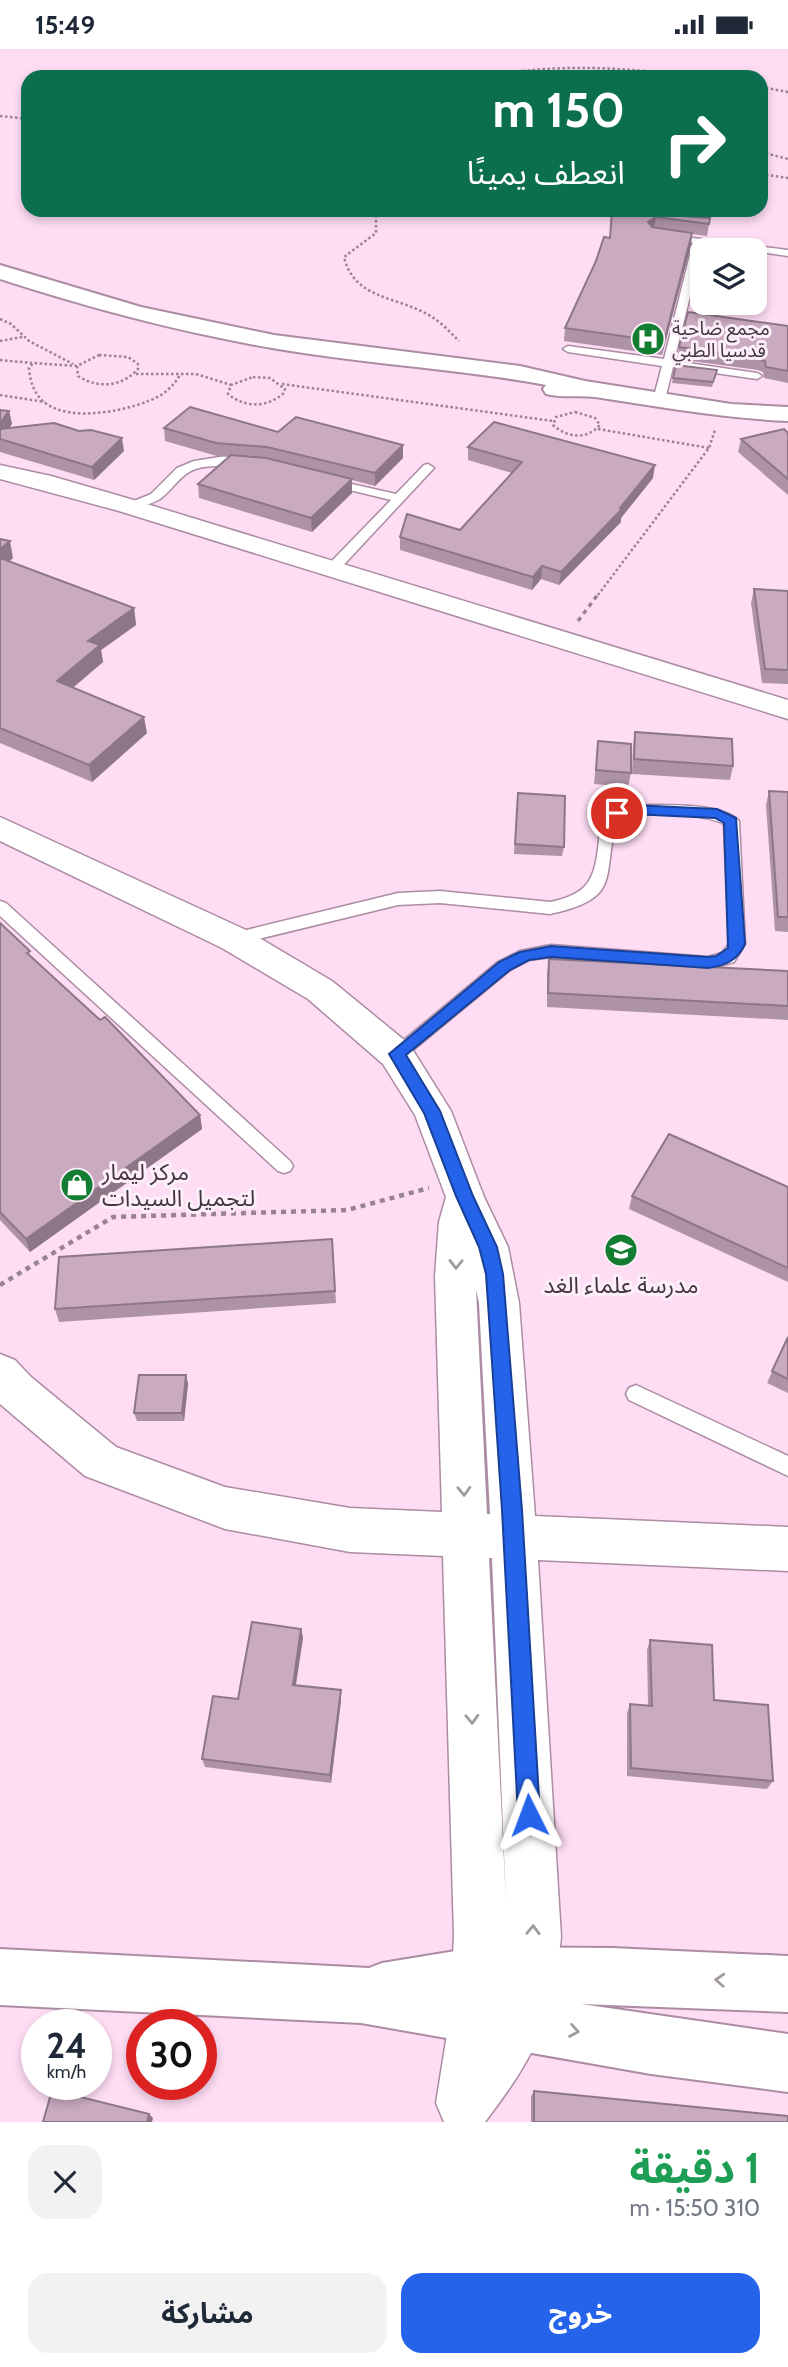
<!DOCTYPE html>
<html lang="ar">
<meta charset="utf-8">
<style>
:root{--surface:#fff;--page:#f2f2f3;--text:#1f2937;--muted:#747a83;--accent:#2563eb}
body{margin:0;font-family:Cabin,"Noto Sans Arabic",sans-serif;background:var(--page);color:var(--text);direction:rtl;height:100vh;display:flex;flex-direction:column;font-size:26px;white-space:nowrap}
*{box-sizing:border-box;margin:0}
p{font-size:23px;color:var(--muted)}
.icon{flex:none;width:38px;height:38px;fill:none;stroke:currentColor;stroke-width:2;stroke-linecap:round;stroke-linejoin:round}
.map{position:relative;height:2073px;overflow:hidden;direction:ltr}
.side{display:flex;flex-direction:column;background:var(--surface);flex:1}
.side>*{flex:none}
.top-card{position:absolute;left:21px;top:21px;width:747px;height:147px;border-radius:21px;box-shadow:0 4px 10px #0003;direction:rtl;background:#0b6e4f;color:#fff;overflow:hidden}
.buttons{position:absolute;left:690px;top:189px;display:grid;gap:14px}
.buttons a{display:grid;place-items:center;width:77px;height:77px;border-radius:14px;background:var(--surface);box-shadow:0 4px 10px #0003;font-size:35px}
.speed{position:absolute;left:21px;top:1960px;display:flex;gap:14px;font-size:35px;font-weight:700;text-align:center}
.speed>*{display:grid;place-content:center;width:91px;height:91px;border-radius:50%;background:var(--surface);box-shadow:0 4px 10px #0003;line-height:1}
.speed small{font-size:18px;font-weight:400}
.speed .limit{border:10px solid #d22;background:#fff;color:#111}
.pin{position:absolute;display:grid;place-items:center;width:60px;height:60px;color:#fff;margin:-30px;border:4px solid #fff;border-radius:50%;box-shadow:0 2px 7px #0007}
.me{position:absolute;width:77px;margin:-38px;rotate:357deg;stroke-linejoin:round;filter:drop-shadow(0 0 5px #0008)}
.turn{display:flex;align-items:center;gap:24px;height:147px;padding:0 28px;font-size:32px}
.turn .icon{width:91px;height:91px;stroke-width:2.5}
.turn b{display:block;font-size:49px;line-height:60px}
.round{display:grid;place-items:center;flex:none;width:74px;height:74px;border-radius:21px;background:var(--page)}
.summary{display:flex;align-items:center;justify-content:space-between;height:119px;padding:0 28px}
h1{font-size:42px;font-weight:700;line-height:52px;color:#1e9e55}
.primary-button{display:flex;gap:14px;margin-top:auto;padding:14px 28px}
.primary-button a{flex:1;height:80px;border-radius:21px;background:var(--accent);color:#fff;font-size:28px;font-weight:700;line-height:80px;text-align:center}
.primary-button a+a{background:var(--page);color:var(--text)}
.status{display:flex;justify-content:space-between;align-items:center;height:49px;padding:0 35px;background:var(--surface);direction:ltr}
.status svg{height:19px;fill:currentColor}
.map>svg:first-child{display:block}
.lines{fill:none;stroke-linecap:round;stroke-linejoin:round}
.lane-casing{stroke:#ab8ca2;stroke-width:3}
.street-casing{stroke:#ab8ca2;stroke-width:3}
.secondary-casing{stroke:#ab8ca2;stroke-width:4}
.path-far2{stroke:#998393;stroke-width:2.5;stroke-dasharray:2.5 2.5;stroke-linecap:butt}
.path-far1{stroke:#998393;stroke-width:3.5;stroke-dasharray:4.5 4.5;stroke-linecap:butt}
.path{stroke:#998393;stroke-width:4.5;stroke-dasharray:5 5;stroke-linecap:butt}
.lane{fill:#fff;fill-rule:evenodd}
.street{fill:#fff;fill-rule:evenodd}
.secondary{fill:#fff;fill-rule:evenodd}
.wall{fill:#ae92a6}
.shaded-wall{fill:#8d7787}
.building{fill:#caaac1;stroke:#8d7787;stroke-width:2}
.oneway{stroke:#a19a9f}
.route{fill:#2563eb;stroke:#184099;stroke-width:2}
.labels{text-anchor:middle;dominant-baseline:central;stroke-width:6;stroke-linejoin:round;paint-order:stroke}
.far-poi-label{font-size:19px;fill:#43363f;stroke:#fef0fa;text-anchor:start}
.poi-label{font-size:23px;fill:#43363f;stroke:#fef0fa;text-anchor:start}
</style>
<div class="status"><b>15:49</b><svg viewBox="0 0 49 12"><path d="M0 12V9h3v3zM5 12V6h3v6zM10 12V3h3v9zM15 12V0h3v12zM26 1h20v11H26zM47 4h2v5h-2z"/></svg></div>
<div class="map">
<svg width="788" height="2073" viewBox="0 0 788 2073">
<rect width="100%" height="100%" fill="#fddcf4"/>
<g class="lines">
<defs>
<g id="lane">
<path d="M685,188L788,201V207L703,195L674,312L757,324L762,327L757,330L673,318L665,351L659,354L653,351L662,317L568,303L563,300L568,297L664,310L693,194L685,192Z"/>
<path d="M226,407L247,408L253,412C244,419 213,415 199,419C181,423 174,440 160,450C152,455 138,458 128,461L122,457L151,445L177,419L194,412Z"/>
<path d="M428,415L434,419L337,523H327V517L391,451L325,435V429L396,445L424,416Z"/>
<path d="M651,756C672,756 724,755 739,772L745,895L734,913L708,920L551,908L529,911L510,921L402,1010H390L387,1005L498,913L520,902L551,896L708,908L722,904L729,895L724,775C702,764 639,761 617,771C601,828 624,849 550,865L440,854L398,856L234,896L226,890L234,884L398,844L440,842L550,853C590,845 595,829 599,791C600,781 600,773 606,764L619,759Z"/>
<path d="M0,852L6,854L290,1112L293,1117L290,1122L284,1124L278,1122L0,867Z"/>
<path d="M636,1336L788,1407V1427L629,1351L626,1345L629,1339Z"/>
</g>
<g id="street">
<path d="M0,416L51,427L137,452L788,651V670L119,462L0,430Z"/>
<path d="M0,768L246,881L332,932L409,995L451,1062L484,1148L508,1198L519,1254L535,1467L788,1478V1522L538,1511L561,1888C552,1973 536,2006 485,2073H444L436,2054L450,1967L454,1886L443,1507L350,1503L225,1480L85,1427L0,1355V1305L15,1311L31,1328L116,1398L225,1438L350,1459L442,1463L435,1227L439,1173L446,1148L415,1066L383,1015L308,950L222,899L0,792ZM476,1240L479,1254L490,1465H487ZM489,1509H492L506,1853Z"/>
</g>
<g id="secondary">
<path d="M0,216L141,258L274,286L520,317L585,332L731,355L788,358V372C723,369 659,358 595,348C579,346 562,349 546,345L543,340L546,336L530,333C445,319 358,314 272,299C180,283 89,259 0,230Z"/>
<path d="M480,1898L612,1899L788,1907V1963L581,1955L788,1985V2043L651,2025L361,1974L0,1956V1900L369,1919L382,1914Z"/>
</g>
</defs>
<use href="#lane" class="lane-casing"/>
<use href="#street" class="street-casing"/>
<use href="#secondary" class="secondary-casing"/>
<g class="path-far2">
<path d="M483,28C554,14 624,18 696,28"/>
<path d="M761,38L788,43"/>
<path d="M0,67L28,70"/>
<path d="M761,103L788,110"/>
<path d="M761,125L788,129"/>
<path d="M376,161V184L344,208C354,249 393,247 425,264C438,270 449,282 459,292"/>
<path d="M0,270L11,275L29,292L73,315"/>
<path d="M0,292L22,288"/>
<path d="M99,306L128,308L138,315V320C122,338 98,340 78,327L77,317Z"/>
<path d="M0,311L32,314"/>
<path d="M77,317L33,314L29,319C30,332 34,345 44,353C70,375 135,361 161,346C169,341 175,334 180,326"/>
<path d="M136,325H196L231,336"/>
<path d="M253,328L270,329L285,340L284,344C267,359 245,359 228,345L231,336Z"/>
<path d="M282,335L553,372"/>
<path d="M0,346L45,353"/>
<path d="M575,363L595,369L600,376C587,391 567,389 553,376L556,368Z"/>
<path d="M598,380L709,399"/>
<path d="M598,546L709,399L715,381"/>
</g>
<path class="path-far1" d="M578,572L599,544"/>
<path class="path" d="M0,1236L113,1168L347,1161L429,1139"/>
<use href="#lane" class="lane"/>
<use href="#street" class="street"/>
<use href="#secondary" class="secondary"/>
</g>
<g class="wall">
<path d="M612,162L710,169L707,187L692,185L691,196L662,306L564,292L565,279L610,189Z"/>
<path d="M788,277V334L764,329L763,323L758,321L677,310L679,298Z"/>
<path d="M676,316L717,321L712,338L672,334Z"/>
<path d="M0,361L9,362L12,375L9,379L124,402L94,431L0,403Z"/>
<path d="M164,379L278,383L403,409L375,437L352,431V444L312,483L199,449L198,435L230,408L217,407L165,392Z"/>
<path d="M788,384V446L738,403L741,390Z"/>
<path d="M468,398L653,429L621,469V473L559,536L541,530L532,541L400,501V488L460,481L512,424L468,411Z"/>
<path d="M0,490L13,509L9,513L134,559L136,576L101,601L103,613L73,639L147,684L92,733L0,694Z"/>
<path d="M754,540L788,542V635L762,634L751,554Z"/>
<path d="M635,683L733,717L730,731L632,725L633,697Z"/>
<path d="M598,692L631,724L628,738L594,735Z"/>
<path d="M769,742L788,743V883L775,882L766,756Z"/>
<path d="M518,744L564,798L562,807L514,805Z"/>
<path d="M0,874L32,909L200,1066L202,1080L30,1203L0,1171Z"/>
<path d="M549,910L788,922V971L547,958V924Z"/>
<path d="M788,1138V1233L629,1160L632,1147Z"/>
<path d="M332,1190L336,1254L59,1273L55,1260Z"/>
<path d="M788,1288V1344L767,1334Z"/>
<path d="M186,1326L188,1335L184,1372H137L134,1364Z"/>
<path d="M301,1580L303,1589L296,1636L341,1641V1651L331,1734L205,1718L202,1710L238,1650Z"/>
<path d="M650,1591L714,1651L773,1732L767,1740L627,1727V1664L630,1655L648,1656L647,1601Z"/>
<path d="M534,2042L788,2073H531V2047Z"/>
</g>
<g class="shaded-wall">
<path d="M656,168L654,179L648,173Z"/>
<path d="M692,184L691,196L662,306L664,293Z"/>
<path d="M9,362L12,375L0,390V374Z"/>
<path d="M122,389L124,402L94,431L92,418Z"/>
<path d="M403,396V409L375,437V424Z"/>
<path d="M655,416L653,429L621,469V473L559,536L561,523Z"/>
<path d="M352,430V444L312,483L311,469Z"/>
<path d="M10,492L13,509L0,520V500Z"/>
<path d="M542,517L541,530L532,541L533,528Z"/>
<path d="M134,559L136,576L101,601L103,613L60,649L57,632L88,592Z"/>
<path d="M144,668L147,684L92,733L89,716Z"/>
<path d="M200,1066L202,1080L30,1203L26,1190Z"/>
<path d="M186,1326L188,1335L184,1372L182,1364Z"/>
<path d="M301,1580L303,1589L294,1645L293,1636Z"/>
<path d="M341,1641V1651L331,1734L330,1726Z"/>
<path d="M149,2065L153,2069L152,2073H147Z"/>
</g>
<g class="building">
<path d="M612,162L710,169L709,175L656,168L648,173L652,178L692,184L664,293L565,279L596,212L604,188L610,189Z"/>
<path d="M688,263L788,277V322L766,318L765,312L760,310L679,298Z"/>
<path d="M676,316L717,321L713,333L673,329Z"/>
<path d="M190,358L278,383L296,368L403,396L375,424L267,398L216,394L164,379Z"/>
<path d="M0,361L9,362L0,374Z"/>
<path d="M494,373L655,416L620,459L622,460L561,523L542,517L533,528L400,488L407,465L460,481L522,413L468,398Z"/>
<path d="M54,374L79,382L91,381L122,389L92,418L0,390V380Z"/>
<path d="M784,380L788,384V430L741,390Z"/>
<path d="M231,406L266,409L352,430L311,469L198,435Z"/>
<path d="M0,490L10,492L0,500Z"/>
<path d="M0,509L134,559L88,592L100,596L57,632L144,668L89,716L0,679Z"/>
<path d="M754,540L788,542V621L765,620Z"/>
<path d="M635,683L732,690L733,717L634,710Z"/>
<path d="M598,692L631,695V724L596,721Z"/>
<path d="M769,742L788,743V868H778Z"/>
<path d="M518,744L565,747L564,798L515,795Z"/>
<path d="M0,874L30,902L27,904L100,971L105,968L200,1066L26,1190L0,1163Z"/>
<path d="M549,910L788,922V957L548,944Z"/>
<path d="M669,1085L788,1138V1219L632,1147Z"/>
<path d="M332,1190L335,1242L55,1260L59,1208Z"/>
<path d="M788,1288V1330L772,1322Z"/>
<path d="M139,1326H186L182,1364H134Z"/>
<path d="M252,1573L301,1580L293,1636L341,1641L330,1726L202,1710L213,1647L238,1650Z"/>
<path d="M650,1591L712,1596L714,1651L768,1656L773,1732L631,1719L630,1655L652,1657Z"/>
<path d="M52,2041L149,2065L147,2073H43Z"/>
<path d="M534,2042L788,2067V2073H534Z"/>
</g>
<defs><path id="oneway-chevron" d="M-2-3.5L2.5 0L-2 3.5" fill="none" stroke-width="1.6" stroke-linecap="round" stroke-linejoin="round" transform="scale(1.75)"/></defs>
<g class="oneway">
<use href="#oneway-chevron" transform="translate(456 1215) rotate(91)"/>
<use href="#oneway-chevron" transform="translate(464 1442) rotate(88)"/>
<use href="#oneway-chevron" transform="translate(472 1670) rotate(88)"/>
<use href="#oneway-chevron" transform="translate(533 1881) rotate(-89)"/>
<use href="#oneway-chevron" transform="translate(720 1931) rotate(-177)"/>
<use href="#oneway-chevron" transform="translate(574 1982) rotate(10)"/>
</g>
<path class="route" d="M632,756L717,760L736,769L745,895C738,911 725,917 708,919L551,908L529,911L510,921L406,1006L440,1062L473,1147L497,1198L503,1225L522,1461L540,1766L537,1774L529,1777L521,1774L518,1766L502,1461L486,1225L479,1198L456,1147L424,1064L389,1005L499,913L520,903L551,897L708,908L716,907L728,899L724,774L715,769L632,765L617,769L610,764L612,761Z"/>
<defs>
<symbol id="hospital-disc" viewBox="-11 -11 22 22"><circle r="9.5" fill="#137d32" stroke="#fef0fa"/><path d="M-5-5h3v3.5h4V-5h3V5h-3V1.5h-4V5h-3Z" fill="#fff"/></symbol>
<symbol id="shop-disc" viewBox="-11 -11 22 22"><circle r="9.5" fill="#137d32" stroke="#fef0fa"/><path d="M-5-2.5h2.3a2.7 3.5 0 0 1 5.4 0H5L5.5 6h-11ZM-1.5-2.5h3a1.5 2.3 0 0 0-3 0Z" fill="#fff"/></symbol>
<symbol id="school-disc" viewBox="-11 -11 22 22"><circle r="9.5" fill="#137d32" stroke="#fef0fa"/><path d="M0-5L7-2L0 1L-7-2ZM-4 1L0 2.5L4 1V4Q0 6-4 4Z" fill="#fff"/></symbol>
</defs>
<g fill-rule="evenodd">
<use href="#hospital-disc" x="629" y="271" width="38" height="38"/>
<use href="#shop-disc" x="58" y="1117" width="38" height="38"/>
<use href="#school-disc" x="602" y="1182" width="38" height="38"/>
</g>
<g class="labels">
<g class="far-poi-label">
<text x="672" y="279">مجمع ضاحية<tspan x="672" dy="22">قدسيا الطبي</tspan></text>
</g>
<g class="poi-label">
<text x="102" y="1123">مركز ليمار<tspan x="102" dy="26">لتجميل السيدات</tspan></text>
<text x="621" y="1236" text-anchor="middle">مدرسة علماء الغد</text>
</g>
</g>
</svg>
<div class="buttons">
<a><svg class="icon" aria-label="layers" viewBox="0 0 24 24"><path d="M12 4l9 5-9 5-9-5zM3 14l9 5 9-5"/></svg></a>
</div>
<div class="speed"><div>24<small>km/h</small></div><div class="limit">30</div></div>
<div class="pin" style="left:617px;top:764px;background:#d93025"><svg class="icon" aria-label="arrive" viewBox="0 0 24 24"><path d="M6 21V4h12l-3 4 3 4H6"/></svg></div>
<svg class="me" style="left:529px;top:1766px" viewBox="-20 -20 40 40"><path d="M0-17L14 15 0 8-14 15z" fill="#2563eb" stroke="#fff" stroke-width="4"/></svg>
<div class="top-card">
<div class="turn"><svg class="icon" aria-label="right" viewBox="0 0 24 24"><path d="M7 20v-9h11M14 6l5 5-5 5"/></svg><div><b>150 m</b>انعطف يمينًا</div></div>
</div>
</div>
<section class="side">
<div class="summary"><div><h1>1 دقيقة</h1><p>310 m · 15:50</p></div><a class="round"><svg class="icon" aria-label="close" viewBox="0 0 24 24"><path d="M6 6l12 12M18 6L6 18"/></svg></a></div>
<div class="primary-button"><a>خروج</a><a>مشاركة</a></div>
</section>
